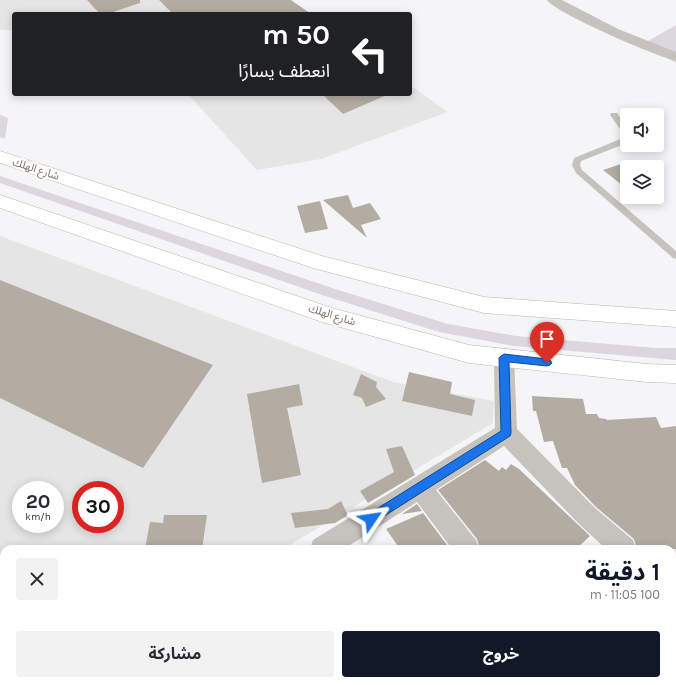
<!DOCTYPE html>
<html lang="ar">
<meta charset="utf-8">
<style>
:root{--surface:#fff;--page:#f2f2f3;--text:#2b2b33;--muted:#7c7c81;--accent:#111827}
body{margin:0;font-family:Karla,"Noto Sans Arabic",sans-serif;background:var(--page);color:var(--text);direction:rtl;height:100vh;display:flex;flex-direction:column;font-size:15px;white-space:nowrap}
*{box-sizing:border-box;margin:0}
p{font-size:13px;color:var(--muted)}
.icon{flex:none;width:22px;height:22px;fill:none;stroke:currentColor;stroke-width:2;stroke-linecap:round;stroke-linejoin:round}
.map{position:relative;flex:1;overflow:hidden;direction:ltr}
.side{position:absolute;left:0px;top:545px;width:676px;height:140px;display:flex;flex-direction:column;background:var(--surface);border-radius:12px 12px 0 0;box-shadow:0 2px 10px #0003;direction:rtl}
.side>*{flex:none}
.top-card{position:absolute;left:12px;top:12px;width:400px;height:84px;border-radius:4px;box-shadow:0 2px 10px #0003;direction:rtl;background:#202124;color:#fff;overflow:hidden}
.buttons{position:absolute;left:620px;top:108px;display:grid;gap:8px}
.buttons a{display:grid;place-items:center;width:44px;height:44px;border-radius:4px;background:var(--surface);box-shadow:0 2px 10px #0003;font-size:20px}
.speed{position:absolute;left:12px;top:481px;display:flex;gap:8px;font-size:20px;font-weight:700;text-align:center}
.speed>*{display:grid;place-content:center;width:52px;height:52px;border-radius:50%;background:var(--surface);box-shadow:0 2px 10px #0003;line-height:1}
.speed small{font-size:10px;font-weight:400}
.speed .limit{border:6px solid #d22;background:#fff;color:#111}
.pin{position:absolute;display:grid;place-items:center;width:34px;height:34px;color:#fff;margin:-41px -17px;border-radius:50% 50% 50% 0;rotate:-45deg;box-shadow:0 0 4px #0007}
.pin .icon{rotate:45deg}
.me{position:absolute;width:44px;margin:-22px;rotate:58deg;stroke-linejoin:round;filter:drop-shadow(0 0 3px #0008)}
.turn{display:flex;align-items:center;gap:14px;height:84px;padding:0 16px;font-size:18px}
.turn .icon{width:52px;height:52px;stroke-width:2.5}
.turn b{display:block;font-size:28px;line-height:34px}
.round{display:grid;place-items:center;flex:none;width:42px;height:42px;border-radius:4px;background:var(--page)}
.overview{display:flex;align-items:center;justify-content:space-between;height:68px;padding:0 16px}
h1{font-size:24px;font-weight:700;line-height:30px;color:var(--accent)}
.cta{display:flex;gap:8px;margin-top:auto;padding:8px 16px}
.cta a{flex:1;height:46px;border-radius:4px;background:var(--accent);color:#fff;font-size:16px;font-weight:700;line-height:46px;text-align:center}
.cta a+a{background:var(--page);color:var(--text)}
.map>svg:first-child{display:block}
.built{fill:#e6e5e5;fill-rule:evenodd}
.green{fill:#dcd6de}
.building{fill:#b2aca3}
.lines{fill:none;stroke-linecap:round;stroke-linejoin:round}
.highway-casing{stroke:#b8b5b0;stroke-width:1}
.lane{fill:#c6c3be;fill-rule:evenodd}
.street{fill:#c6c3be;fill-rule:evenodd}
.highway{fill:#fff;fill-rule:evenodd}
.route{fill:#1a73e8;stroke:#114b97}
.labels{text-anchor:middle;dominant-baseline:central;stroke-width:4;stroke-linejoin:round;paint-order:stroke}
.street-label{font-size:11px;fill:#7e7464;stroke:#fff}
</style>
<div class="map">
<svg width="676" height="685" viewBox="0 0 676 685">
<rect width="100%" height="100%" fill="#f5f5f7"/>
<g class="built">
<path d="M0,0H291L311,14H14V30H0Z"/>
<path d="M410,85L448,112L321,159L257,170L188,94H410Z"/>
<path d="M0,236L393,382L494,401L493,423L283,549H4V681H12L14,685H0ZM21,490H55V524H21ZM81,490H115V524H81Z"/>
</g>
<g class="green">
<path d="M676,25V63L643,44Z"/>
<path d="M0,115L8,118L5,139L0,137Z"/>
<path d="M0,176L335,289L448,324L516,336L656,348H676V360L514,346L439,332L322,295L0,183Z"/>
</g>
<g class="building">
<path d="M87,0H140V3L107,14H100Z"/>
<path d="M159,0H291L311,14H173Z"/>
<path d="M322,94H389L343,114Z"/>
<path d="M627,162V189L603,170Z"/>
<path d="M348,195L353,208L370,203L381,219L361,225L367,238L323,200Z"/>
<path d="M320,201L328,229L305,233L297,206Z"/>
<path d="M0,280L213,365L143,468L0,398Z"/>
<path d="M409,372L452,382L450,394L475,400L472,416L402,401Z"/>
<path d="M361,374L377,382L376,387L386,399L366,407L362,398L353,395Z"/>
<path d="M299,384L303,405L287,408L301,475L262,483L247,394Z"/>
<path d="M532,396L583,399L586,414H597L599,418L606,419L607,420L656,417L661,428L676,426V549H637L634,539L596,507L575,485L567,468H562L553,441L544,442L536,411H533Z"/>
<path d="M402,446L415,475L368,503L360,491L394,472L386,449Z"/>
<path d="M485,460L499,471L502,467L506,470L511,464L519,469L590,536L576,549H480L477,539L438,490Z"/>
<path d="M341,501L348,515L335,523L295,528L291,513L328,509Z"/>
<path d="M417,504L422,511L402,514Z"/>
<path d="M423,513L450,549H400L386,529Z"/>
<path d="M164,515H207L202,549H145L150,522L163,523Z"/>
</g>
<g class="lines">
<defs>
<g id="highway">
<path d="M0,151L322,256L484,297L676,311V327L484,313L313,268L0,163Z"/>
<path d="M0,195L332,308L469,345L647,364L676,365V383L647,382L469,363L322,322L0,208Z"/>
</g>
</defs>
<use href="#highway" class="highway-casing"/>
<path class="lane" d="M611,113H617L627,128V143L581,161L580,165L582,170L676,251V259L673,258L576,173L572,165L574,158L623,138V133L610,115Z"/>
<g class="street">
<path d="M547,0H562L618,29L676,52V61C656,56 557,14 547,0Z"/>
<path d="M504,350L511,352L514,358L517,429L595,508L633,540L636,549H606L579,524L504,446L436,490L476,540L479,549H452L417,502L344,549H310L313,540L495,428L494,358L497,352Z"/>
<path d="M672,579L676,581V609L672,607Z"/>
<path d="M676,650V678L672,679V651Z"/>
<path d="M187,681H215L217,685H189Z"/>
<path d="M556,681H585L587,685H558Z"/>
<path d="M612,681H647L645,685H610Z"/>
</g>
<use href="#highway" class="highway"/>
</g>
<path class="route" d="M504,354L547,359L550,360L552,363L550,365L547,366L509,362L511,433L510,436L375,522L371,524L367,522L365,519L367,515L501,431L499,358L501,356Z"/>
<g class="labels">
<g class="street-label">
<text transform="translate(36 169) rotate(18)">شارع الهلك</text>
<text transform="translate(332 315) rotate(17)">شارع الهلك</text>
</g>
</g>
</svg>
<div class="buttons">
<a><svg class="icon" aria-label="sound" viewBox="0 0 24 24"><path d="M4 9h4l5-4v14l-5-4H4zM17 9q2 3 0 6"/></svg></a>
<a><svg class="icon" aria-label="layers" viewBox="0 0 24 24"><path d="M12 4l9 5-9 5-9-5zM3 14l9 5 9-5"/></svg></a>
</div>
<div class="speed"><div>20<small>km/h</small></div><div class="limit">30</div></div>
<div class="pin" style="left:547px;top:363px;background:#d93025"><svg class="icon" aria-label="arrive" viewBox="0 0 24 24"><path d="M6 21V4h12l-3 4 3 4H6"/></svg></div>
<svg class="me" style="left:371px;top:519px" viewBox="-20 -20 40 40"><path d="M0-17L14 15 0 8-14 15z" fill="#1a73e8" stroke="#fff" stroke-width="4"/></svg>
<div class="top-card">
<div class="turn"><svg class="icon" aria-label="left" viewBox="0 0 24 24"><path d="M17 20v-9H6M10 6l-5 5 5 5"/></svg><div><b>50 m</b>انعطف يسارًا</div></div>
</div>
<section class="side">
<div class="overview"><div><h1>1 دقيقة</h1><p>100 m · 11:05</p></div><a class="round"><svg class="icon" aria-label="close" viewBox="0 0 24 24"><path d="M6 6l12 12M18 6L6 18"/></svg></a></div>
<div class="cta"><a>خروج</a><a>مشاركة</a></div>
</section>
</div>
